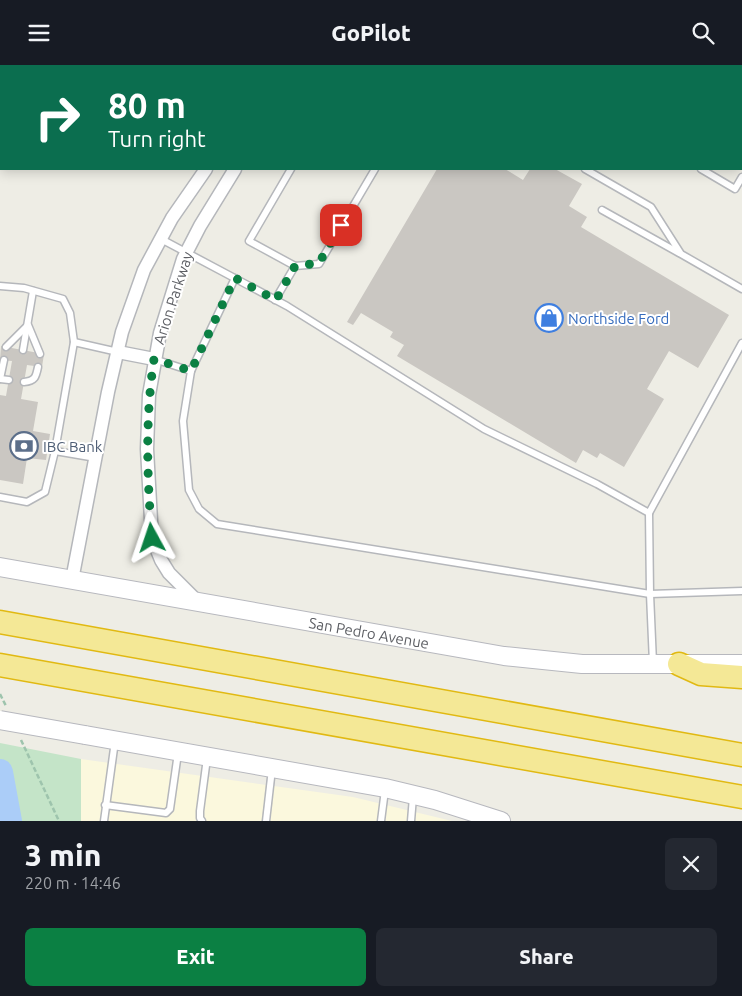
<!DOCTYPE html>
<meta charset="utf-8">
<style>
:root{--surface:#171b24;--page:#242831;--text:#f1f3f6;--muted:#9ea1a6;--accent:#0b8043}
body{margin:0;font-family:Ubuntu,sans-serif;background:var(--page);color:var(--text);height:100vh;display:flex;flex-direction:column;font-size:19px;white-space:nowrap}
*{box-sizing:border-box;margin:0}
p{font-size:16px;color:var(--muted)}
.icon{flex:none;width:28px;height:28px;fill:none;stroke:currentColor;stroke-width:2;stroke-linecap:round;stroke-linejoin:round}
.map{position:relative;height:756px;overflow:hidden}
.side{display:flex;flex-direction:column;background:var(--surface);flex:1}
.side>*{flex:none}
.guide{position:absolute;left:0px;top:0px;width:742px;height:105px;box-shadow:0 2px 12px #0003;background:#0b6e4f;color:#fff;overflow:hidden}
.pin{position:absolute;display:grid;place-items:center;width:42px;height:42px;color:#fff;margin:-21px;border-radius:10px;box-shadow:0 2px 8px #0006}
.me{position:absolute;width:55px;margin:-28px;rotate:355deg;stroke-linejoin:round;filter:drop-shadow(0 0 4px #0008)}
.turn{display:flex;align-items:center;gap:18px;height:105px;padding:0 25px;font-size:22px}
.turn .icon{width:65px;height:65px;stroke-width:2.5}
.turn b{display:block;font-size:35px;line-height:42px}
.round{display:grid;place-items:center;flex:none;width:52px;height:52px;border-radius:8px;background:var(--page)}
.head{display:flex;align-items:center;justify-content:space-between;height:85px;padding:0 25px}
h1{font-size:30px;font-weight:800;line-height:38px}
.cta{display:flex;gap:10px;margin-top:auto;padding:10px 25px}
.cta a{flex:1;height:58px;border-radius:8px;background:var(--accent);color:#fff;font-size:20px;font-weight:800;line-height:58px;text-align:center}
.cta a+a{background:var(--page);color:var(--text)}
header{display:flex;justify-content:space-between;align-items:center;height:65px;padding:0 25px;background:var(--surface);font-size:22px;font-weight:800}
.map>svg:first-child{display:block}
.commercial{fill:#fbf8dd}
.green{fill:#c4e4c8}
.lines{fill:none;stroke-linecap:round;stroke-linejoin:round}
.river{stroke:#abcdf8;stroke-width:26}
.building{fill:#cac7c2}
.lane-casing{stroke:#b5b7bb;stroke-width:9}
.street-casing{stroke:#b5b7bb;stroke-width:15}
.secondary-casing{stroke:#b7b8be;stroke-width:20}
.highway-casing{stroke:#e1b912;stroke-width:25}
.path{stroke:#9ec4ad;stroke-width:2.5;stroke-dasharray:5 2.5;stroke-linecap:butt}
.lane{stroke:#fff;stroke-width:6}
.street{stroke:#fff;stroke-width:12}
.secondary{stroke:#fff;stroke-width:18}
.highway{stroke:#f4e896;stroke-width:22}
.secondary-bridge-casing{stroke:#b7b8be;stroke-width:20;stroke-linecap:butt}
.secondary-bridge{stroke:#fff;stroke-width:18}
.route{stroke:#0b8043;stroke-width:9;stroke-dasharray:0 16.2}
.labels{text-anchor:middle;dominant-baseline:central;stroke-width:4;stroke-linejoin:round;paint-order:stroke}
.street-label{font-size:15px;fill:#5d5f64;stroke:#fff}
.shop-label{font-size:15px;fill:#366cbe;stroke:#fff;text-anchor:start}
.service-label{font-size:15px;fill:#4e5e75;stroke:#fff;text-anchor:start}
</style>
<header><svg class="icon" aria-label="menu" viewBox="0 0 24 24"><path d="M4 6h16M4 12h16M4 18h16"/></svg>GoPilot<svg class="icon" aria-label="search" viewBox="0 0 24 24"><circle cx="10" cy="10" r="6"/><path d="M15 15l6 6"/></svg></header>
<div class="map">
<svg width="742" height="756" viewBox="0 0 742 756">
<rect width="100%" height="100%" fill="#eeede5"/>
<path class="commercial" d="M81,694L353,732L452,756H81Z"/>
<path class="green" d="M0,678L81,694V756H0Z"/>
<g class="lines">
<path class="river" d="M0,707L9,756"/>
</g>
<g class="building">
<path d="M437,104H505L523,115L530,104H555L582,119L569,141L587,152L581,162L729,250L698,303L669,286L647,324L664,334L624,402L600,388L597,393L583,385L576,398L397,291L404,280L390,272L393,267L361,248L353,260L347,257Z"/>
<path d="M1,281L44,289L42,302L27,300L21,334L38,337L33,366L50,369L46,395L27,393L23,419L0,415V330L6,331L12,296L0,295Z"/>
</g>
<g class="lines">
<defs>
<g id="lane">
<path d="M314,0L316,1"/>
<path d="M531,0L533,1"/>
<path d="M484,1L485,0"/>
<path d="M585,104L651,142L681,189L742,224"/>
<path d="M701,104L735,124L742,112"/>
<path d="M602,145L679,188"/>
<path d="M161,174L287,241L484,364L597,419L649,448L650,529L653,598"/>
<path d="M295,201L319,199L375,104"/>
<path d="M0,221L24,223L63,234L70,248L74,277L118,287"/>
<path d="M275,235L295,201L249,176L291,104"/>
<path d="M28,260L40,289"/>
<path d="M6,282L27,261"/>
<path d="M23,285L33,226"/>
<path d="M154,294L191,306L235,213"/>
<path d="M191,306L183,356L189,425L199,444L217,459L650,529L742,526"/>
<path d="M0,314L4,295"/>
<path d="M0,314L9,315"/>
<path d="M24,317C35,316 36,312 38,302"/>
<path d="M55,386L74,277"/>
<path d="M0,432L27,437L45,427L55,386L96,393"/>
<path d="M649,448L742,278"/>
<path d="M105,740L166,748L170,744L178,688"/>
<path d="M104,756L115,676"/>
<path d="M202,756L200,753V746L207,693"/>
<path d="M266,756L272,704"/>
<path d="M381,756L385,725"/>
<path d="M411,756L413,732"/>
</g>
<g id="street">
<path d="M278,1V0"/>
<path d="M305,1L306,0"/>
<path d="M118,287L154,294"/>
<path d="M72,515L108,327L122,267L144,205L172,153L206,104"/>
<path d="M198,537L169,508L161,495L152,473L147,384L149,330L160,268L183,194L200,161L235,104"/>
</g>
<g id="secondary">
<path d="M0,502L504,591L582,599H742"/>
<path d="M85,670L385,723L435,735L501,756"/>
</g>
<g id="highway">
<path d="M0,557L742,690"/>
<path d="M679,599L701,609L742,612"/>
<path d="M0,600L742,732"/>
</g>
</defs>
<use href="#lane" class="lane-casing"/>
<use href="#street" class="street-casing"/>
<use href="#secondary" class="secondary-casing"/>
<use href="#highway" class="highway-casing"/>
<g class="path">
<path d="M0,629L6,641"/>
<path d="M21,675L59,756"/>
</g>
<use href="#lane" class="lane"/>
<use href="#street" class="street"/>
<use href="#secondary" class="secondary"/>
<use href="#highway" class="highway"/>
<defs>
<path id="secondary-bridge" d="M0,655L85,670"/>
</defs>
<use href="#secondary-bridge" class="secondary-bridge-casing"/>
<use href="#secondary-bridge" class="secondary-bridge"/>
</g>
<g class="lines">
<path class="route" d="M152,473C147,413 145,354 154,294L191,306L235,213L276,235L295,201L319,198L341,160"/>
</g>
<defs>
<symbol id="shop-ring" viewBox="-11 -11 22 22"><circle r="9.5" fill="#fff" stroke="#3f7fe0" stroke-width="1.5"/><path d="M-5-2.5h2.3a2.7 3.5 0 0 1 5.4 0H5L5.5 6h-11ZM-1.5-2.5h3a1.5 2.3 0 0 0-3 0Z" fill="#3f7fe0"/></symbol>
<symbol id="bank-ring" viewBox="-11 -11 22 22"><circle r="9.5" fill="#fff" stroke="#5c6f8a" stroke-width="1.5"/><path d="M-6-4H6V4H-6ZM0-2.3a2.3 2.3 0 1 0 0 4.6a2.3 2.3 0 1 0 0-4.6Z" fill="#5c6f8a"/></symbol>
</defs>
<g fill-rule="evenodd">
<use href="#shop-ring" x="533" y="237" width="32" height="32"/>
<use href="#bank-ring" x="8" y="365" width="32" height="32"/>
</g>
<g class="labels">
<g class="street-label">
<text transform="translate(173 233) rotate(-72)">Arion Parkway</text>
<text transform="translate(369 568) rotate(10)">San Pedro Avenue</text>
</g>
<g class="shop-label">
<text x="568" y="253">Northside Ford</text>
</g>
<g class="service-label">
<text x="43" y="381">IBC Bank</text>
</g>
</g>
</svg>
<div class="pin" style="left:341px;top:160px;background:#d93025"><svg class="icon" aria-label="arrive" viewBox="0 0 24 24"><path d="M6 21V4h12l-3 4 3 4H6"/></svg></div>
<svg class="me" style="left:152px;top:473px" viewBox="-20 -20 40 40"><path d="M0-17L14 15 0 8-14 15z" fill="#0b8043" stroke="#fff" stroke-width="4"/></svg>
<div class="guide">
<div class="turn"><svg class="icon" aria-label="right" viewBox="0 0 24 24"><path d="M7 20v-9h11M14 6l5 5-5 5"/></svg><div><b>80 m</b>Turn right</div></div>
</div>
</div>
<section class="side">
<div class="head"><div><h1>3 min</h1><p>220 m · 14:46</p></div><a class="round"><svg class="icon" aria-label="close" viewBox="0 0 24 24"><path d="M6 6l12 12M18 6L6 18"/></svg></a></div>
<div class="cta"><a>Exit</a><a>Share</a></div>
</section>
